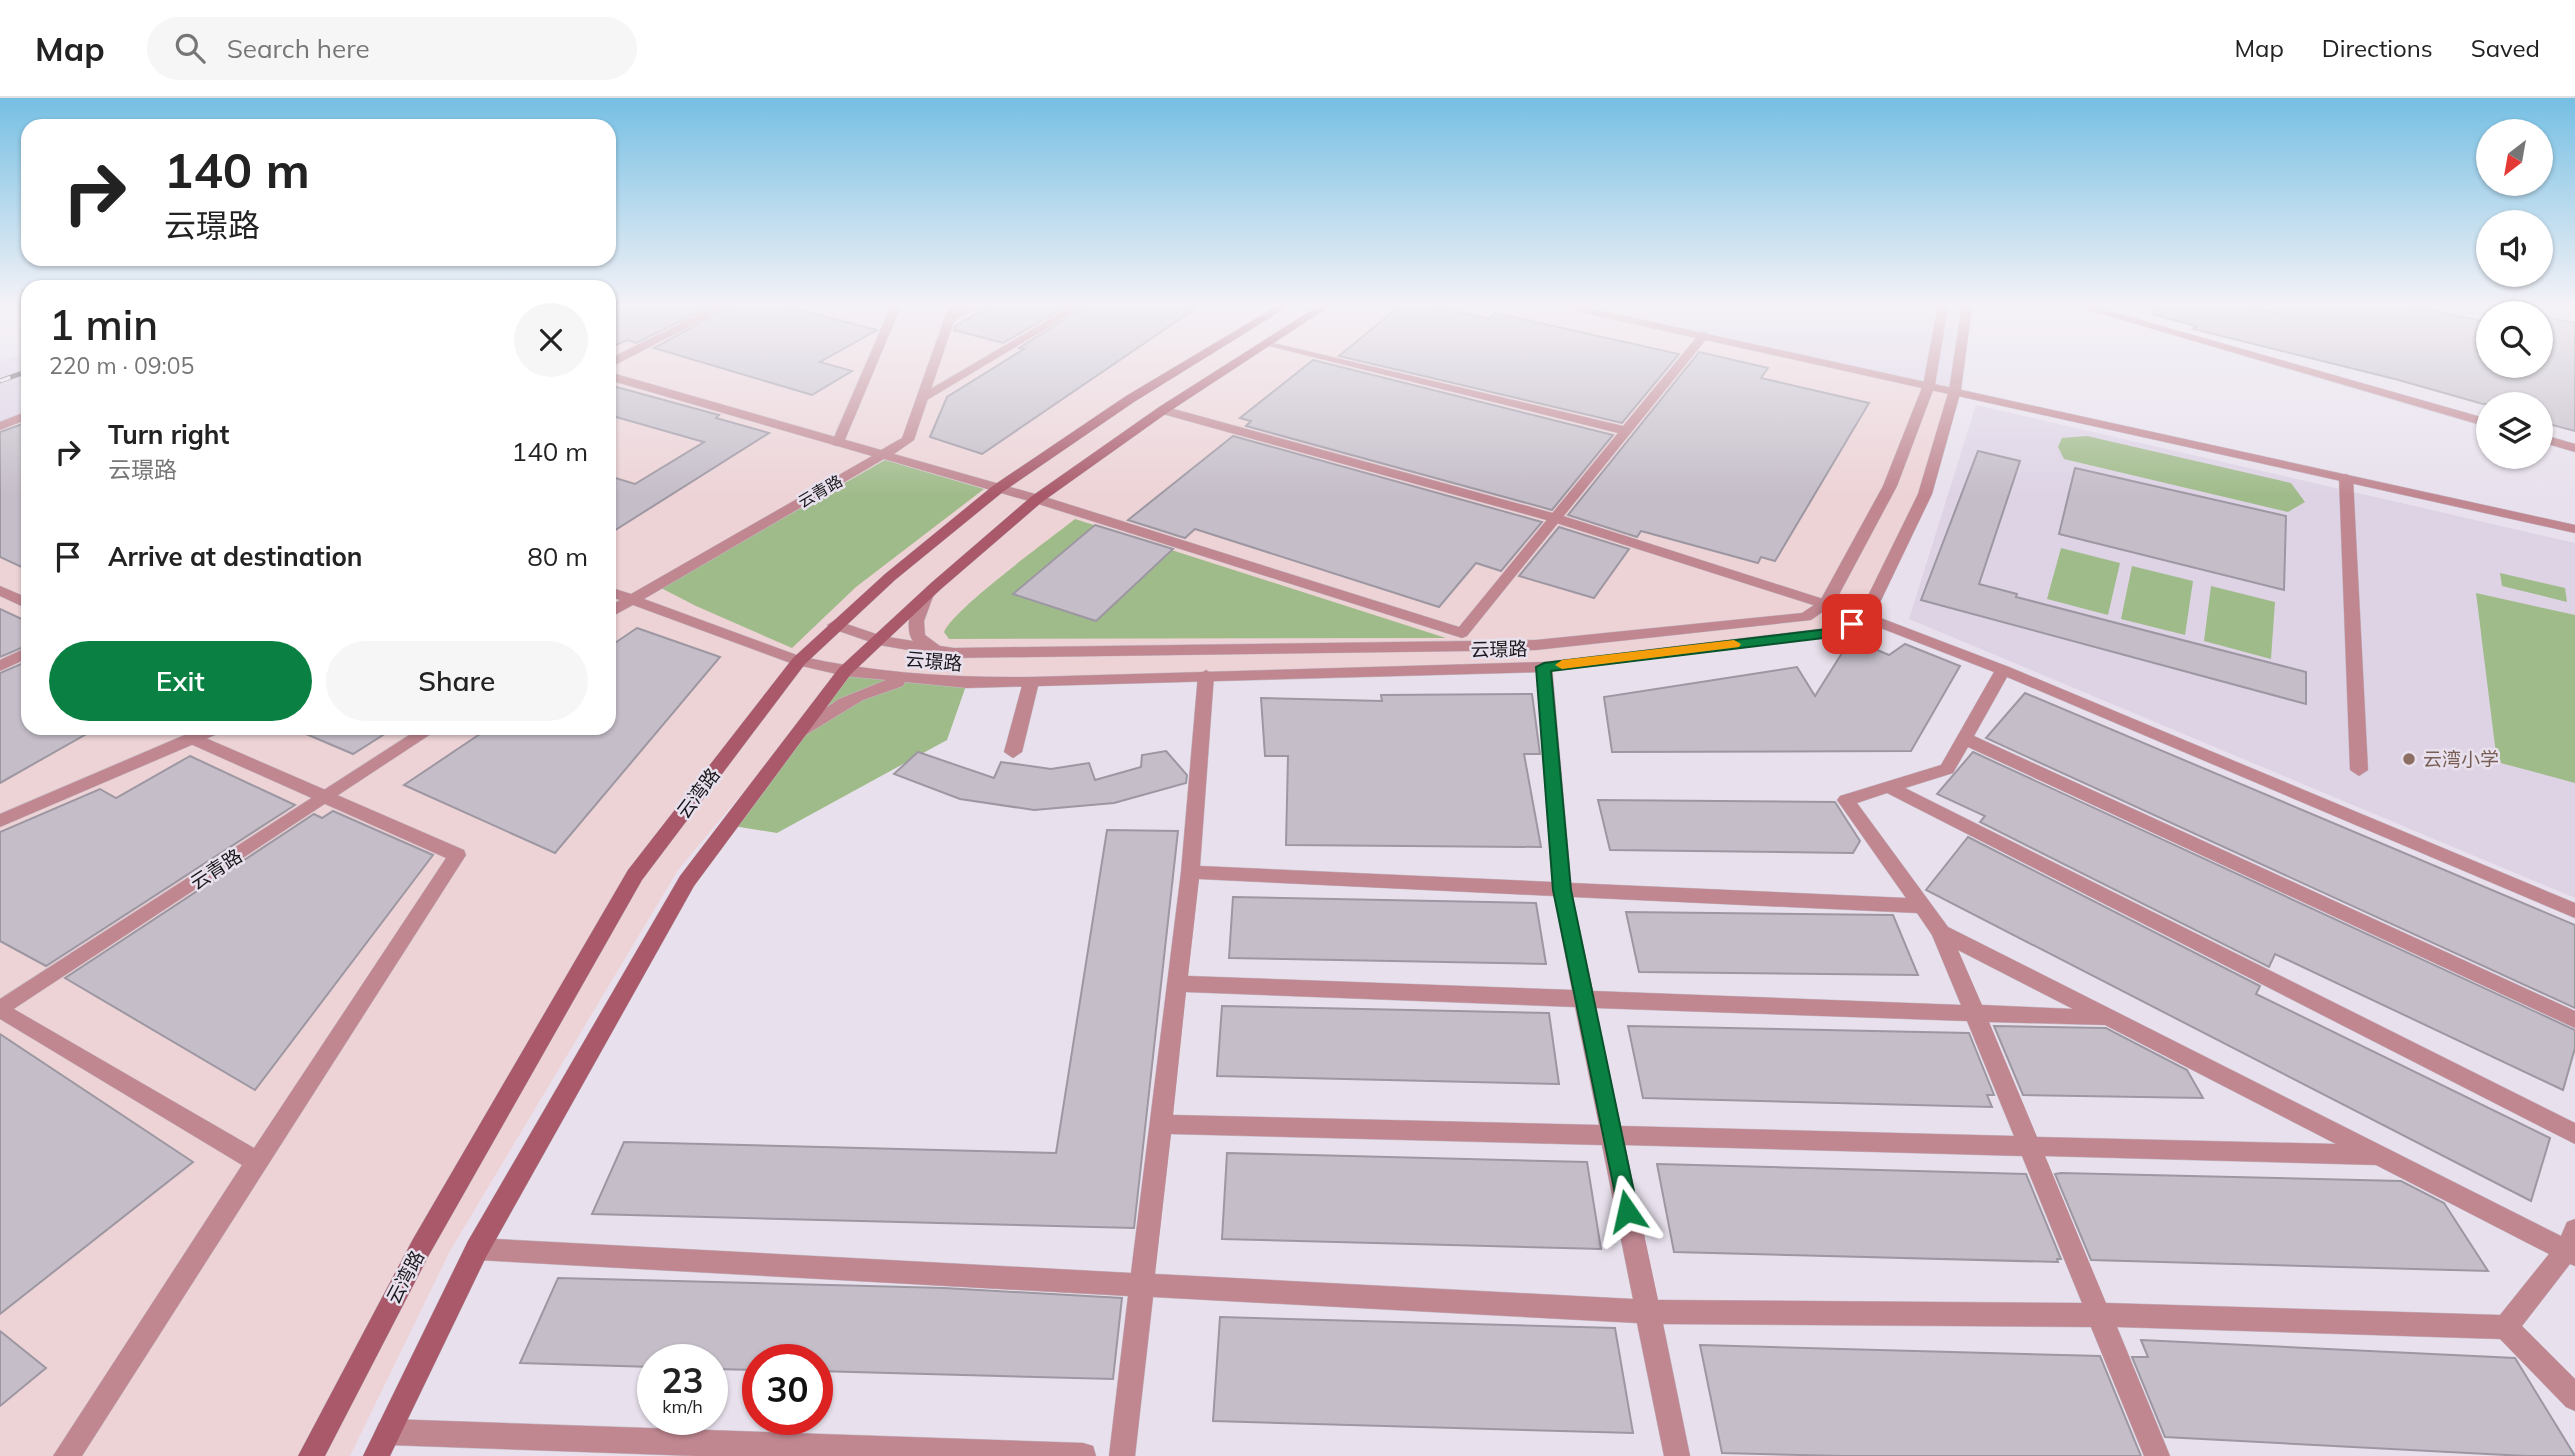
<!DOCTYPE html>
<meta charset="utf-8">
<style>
:root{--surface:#fff;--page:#f6f6f6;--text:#222;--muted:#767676;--line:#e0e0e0;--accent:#0b8043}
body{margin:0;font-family:Mulish,"Noto Sans SC",sans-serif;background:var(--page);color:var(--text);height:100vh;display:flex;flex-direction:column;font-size:26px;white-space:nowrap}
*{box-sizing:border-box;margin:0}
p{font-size:23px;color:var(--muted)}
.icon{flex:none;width:38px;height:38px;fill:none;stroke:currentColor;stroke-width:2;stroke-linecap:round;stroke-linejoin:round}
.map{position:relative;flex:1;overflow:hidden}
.drawer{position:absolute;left:21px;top:182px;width:595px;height:455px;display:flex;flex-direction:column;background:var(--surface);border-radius:21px;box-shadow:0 2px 5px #0004}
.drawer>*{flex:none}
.banner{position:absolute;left:21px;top:21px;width:595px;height:147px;border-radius:21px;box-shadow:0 2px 5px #0004;background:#fff;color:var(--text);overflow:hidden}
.needle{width:46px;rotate:211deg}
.buttons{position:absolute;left:2476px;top:21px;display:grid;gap:14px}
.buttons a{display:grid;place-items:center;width:77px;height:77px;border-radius:50%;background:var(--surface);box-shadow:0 2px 5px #0004;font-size:35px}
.speed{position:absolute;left:637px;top:1246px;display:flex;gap:14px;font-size:35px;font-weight:700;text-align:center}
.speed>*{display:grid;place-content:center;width:91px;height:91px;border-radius:50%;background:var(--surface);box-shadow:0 2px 5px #0004;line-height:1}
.speed small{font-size:18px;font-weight:400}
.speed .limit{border:10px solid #d22;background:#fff;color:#111}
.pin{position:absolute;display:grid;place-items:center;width:60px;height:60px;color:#fff;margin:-30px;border-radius:14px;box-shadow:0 4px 10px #0006}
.me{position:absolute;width:77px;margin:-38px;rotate:349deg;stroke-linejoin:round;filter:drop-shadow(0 0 5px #0008)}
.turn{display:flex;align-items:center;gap:24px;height:147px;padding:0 28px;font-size:32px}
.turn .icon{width:91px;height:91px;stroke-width:2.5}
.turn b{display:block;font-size:49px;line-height:60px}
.round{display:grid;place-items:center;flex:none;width:74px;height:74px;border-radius:37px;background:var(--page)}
.summary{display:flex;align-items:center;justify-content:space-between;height:119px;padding:0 28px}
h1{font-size:42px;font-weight:600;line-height:52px}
.cta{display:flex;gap:14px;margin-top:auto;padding:14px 28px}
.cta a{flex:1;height:80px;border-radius:42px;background:var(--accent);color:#fff;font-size:28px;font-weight:600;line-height:80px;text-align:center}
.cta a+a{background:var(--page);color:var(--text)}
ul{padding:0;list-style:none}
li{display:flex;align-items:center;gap:21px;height:105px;padding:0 28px}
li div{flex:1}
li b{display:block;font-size:26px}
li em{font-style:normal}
header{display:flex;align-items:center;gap:42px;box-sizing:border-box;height:98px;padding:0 35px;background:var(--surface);border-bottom:2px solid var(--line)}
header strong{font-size:33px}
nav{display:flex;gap:38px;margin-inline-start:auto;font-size:24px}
.search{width:490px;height:63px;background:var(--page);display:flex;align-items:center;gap:18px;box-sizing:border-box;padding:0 24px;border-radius:38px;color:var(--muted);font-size:26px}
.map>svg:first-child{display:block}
.built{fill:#ddd3e5}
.industrial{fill:#edd3d6}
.green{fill:#a0bb8a}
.building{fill:#c5bec9;stroke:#9d97a2;stroke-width:2}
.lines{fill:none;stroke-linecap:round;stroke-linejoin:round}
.service-casing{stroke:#c3bdc8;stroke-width:1}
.minor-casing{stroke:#c3bdc8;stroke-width:1}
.tertiary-casing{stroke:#c3bdc8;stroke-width:1}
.secondary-casing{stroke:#c3bdc8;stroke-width:1}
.service{fill:#c08791;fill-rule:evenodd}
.minor{fill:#c08791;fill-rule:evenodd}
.tertiary{fill:#c08791;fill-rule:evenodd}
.secondary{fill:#a95969;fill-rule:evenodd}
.rail-casing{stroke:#656168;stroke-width:5}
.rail{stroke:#e8e1ed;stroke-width:3.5;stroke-dasharray:11;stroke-linecap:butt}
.route{fill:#0b8043;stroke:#07532c;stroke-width:2}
.slow{fill:#f59e0b}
.education-dot{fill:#8d6e63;stroke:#e8e1ed;stroke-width:2.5}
.labels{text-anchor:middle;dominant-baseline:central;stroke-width:5;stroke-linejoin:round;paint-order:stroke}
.far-street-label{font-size:16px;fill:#1b191d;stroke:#e8e1ed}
.street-label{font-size:19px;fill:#1b191d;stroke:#e8e1ed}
.education-label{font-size:19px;fill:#785e54;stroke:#e8e1ed;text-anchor:start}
</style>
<header>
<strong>Map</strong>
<div class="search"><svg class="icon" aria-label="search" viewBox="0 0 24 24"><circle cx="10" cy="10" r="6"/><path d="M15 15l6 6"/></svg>Search here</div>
<nav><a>Map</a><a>Directions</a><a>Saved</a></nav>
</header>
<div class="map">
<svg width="2575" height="1358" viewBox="0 0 2575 1358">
<rect width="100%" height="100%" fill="#e8e1ed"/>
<g class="built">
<path d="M1564,208H1967L1955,292Z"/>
<path d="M28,253V317L0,328V264Z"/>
<path d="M1976,307L2575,445V800L1909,521Z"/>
</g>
<path class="industrial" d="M609,208H1564L1955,292L1925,396L1865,519L1840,533L1544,569L1031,584L845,573L678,772L450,1153L350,1358H0V328L28,317V630H609Z"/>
<g class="green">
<path d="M2087,338L2291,385L2305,404L2288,414L2064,361L2058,349L2062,340Z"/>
<path d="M885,362L984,391L856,489L792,550L696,508L661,490Z"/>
<path d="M1075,421L1446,540L949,541L944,534C953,511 1050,441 1075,421Z"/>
<path d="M2061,450L2120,465L2108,517L2047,501Z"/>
<path d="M2132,468L2193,483L2185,537L2121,521Z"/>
<path d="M2500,475L2565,490L2567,504L2502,488Z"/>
<path d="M2211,488L2275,504L2271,561L2204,543Z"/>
<path d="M2476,495L2575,517V685L2497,664Z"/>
<path d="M845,573L967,585L947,642L777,735L727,727Z"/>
</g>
<g class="building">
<path d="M609,208H711L636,245L627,242L609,250Z"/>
<path d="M731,208H785L877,232L820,264L852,273L812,297L654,250Z"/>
<path d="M990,208H1067L1003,245L954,232L955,228Z"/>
<path d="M1086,208H1199L982,356L930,339L947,299L1024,251L1019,250Z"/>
<path d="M1400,208H1434L1489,221L1495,215L1679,256L1622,325L1339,258Z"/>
<path d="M2153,208H2242L2275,215L2281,208H2410L2488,224V268H2541V218L2575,225V333L2541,324V306H2525L2506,301L2502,306H2483L2395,281L2193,231L2196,228L2152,216Z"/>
<path d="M1699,254L1768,270L1761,280L1869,305L1775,463L1761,459L1758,465L1641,433L1637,439L1568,417Z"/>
<path d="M1313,262L1613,337L1552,412L1246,328L1251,323L1240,320Z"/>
<path d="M609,287L719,317L716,320L769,335L609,436V378L635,386L704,344L609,317Z"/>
<path d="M28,324V472L0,459V334Z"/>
<path d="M1233,338L1542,424L1501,473L1476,465L1439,509L1195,431L1185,440L1128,422Z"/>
<path d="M1978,353L2020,363L1979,486L2017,496L2016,499L2306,574V606L1921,502Z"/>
<path d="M2075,370L2286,418L2284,492L2059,436Z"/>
<path d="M1095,427L1173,451L1096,523L1013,496Z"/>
<path d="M1559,429L1629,451L1594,500L1519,478Z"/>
<path d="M0,511L28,524V547L0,559Z"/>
<path d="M637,530L720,559L555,755L404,687L489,630H609V549Z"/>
<path d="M1905,546L1960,568L1911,653L1612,654L1604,599L1797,569L1815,598L1842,555L1857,549L1875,551L1889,557Z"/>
<path d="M28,563V630H97L0,685V575Z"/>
<path d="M2025,595L2575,827V910L1986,640Z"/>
<path d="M1532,596L1540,656H1524L1541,749L1286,747L1288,658H1265L1261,600L1382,603L1381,597Z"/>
<path d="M292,630H394L353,656Z"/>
<path d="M1166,653L1187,677L1186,685L1114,705L1034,712L960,701L894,676L918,654L994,680L1001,664L1051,671L1089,665L1095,682L1141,669L1142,657Z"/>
<path d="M1973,654L2575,932V950L2563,992L2275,856L2269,869L1980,724L1985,718L1937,696Z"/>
<path d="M190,658L295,707L46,868L0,843V734L100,691L116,700Z"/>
<path d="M1598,702L1835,704L1860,743L1853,755L1610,752Z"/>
<path d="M333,713L433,757L255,992L65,880L314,716L322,720Z"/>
<path d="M1107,732L1178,733L1134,1130L592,1116L624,1044L1056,1055Z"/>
<path d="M1968,739L2260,888L2256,896L2550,1040L2531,1103L1926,792Z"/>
<path d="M1233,799L1536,805L1546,866L1229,860Z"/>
<path d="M1626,814L1893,817L1918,877L1639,874Z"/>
<path d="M1222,908L1549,915L1559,986L1217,978Z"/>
<path d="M1628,928L1969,935L1994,997H1987L1992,1009L1643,1000Z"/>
<path d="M1994,928L2106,930L2187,972L2203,1000L2023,997Z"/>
<path d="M0,936L193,1064L0,1216Z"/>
<path d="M1227,1055L1587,1064L1601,1151L1222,1141Z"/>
<path d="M1657,1066L2026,1076L2061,1161H2057L2058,1164L1674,1154Z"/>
<path d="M2061,1075L2401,1083L2444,1105L2488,1173L2091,1162L2055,1076Z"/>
<path d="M558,1180L944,1190L1122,1200L1113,1281L817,1273V1262H758V1272L712,1271V1262H653V1269L520,1265Z"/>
<path d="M1220,1219L1615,1230L1633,1335L1213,1323Z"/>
<path d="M0,1233L46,1270L0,1308Z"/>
<path d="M2141,1242L2515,1260L2575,1358H2525L2165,1339L2132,1259H2148Z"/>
<path d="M1700,1247L2100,1258L2141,1358H1840L1722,1355Z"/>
</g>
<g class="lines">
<defs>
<g id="service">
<path d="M891,208H901L844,344L838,348L833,347L832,344Z"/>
<path d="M967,208H980L954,223L944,221Z"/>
<path d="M1072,208H1084L927,302L917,299Z"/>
<path d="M1704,234L1710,237L1708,239L1467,538L1462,540L1032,404L1030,401L1037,397L1042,398L1459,529L1618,335L1265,247V243L1623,328L1700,235Z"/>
<path d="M28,313V321L0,332V324Z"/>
<path d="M2346,376L2353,380L2368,672L2359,678L2350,672L2339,380Z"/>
<path d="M0,488L28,500V511L0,498Z"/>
<path d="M28,549V560L0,573V562Z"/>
<path d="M1031,579L1039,584L1022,654L1013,660L1004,654L1023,584Z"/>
<path d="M188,630H204L201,638L464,752L466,757L82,1358H53L242,1067L0,921V903L254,1050L446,760L186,644L184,640Z"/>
</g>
<g id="minor">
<path d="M716,208H729L609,270V261Z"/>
<path d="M949,208H959L914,342L894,356L1042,398V404H1032L884,361L644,501L805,560L807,563L805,566H793L633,507L609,520V509L620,502L609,498V489L631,496L872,358L609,282V274L881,352L902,340Z"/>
<path d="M1561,208H1580L2575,427V435L1566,211Z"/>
<path d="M2075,208H2091L2488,321V329Z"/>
<path d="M1163,308L1560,417L1870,516L2009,569L2575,805V820L2007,579L1974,638L2575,913V930L1968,649L1953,675L1905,690L2575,1025V1046L1887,695L1857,705L1948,829L2561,1138L2567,1124L2575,1121V1168L2570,1166L2522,1228L2575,1281V1313L2566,1309L2500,1241L2117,1229L2170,1358H2144L2091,1229L1663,1226L1690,1358H1664L1637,1225L1153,1199L1135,1358H1109L1128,1198L477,1162L468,1159L465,1151L468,1143L477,1140L1131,1175L1181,774L1198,577L1206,572L1214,577L1200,768L1552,784L1536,569L1544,564L1552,569L1571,785L1906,800L1837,702L1840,698L1941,667L1994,574L1860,522L1550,423L1159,315V309ZM1199,781L1554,798L1572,892L1188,878ZM1573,799L1917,815L1932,837L1961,907L1593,893ZM1958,852L2073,911L1982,907ZM1186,894L1575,909L1599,1027L1173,1017ZM1596,910L1967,923L2014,1038L1621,1028ZM1989,924L2105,927L2336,1046L2037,1039ZM1171,1036L1602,1047L1633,1201L1155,1176ZM1625,1047L2022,1058L2082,1205L1658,1202ZM2045,1058L2376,1067L2549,1156L2500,1217L2106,1205Z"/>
<path d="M2541,336L2575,346V354L2541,344Z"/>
<path d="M201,630H224L222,634L0,729V716Z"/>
<path d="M420,630H440L0,920V901Z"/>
<path d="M388,1321L1083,1345L1093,1348L1096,1358H696L388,1347L379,1343L375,1334L379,1325Z"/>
</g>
<g id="tertiary">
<path d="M1938,208H1948L1935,287L1897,388L1834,506L1811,522L1536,552L954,560L879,547L830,530L827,527L835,522L882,538L913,543C903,531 912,496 927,492L934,496L924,523L925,537L940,548L954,550L1536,542L1802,515L1820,503L1883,388L1923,287Z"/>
<path d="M1962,208H1972L1961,292L1932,396L1873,519L1845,536L1544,574L967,590L905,584L903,588L863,602L804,638L798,639L790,634L839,601L886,582L845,578L793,566L791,563L793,560L799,558C875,575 953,580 1031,579L1544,564L1836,529L1859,516L1918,396L1949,292Z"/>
</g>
<g id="secondary">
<path d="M1277,208H1289L1134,304L1004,393L895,482L805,566L642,782L429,1157L325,1358H298L413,1141L628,772L793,560L885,476L994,387L1126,298Z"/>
<path d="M1318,208H1330L1167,315L1042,404L941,491L851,576L694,788L486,1159L390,1358H363L468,1143L680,778L839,570L931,485L1032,398L1159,309Z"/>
</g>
</defs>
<use href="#service" class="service-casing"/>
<use href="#minor" class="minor-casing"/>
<use href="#tertiary" class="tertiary-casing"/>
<use href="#secondary" class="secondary-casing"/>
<use href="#service" class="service"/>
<use href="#minor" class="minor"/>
<use href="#tertiary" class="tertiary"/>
<use href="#secondary" class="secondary"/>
<defs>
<path id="rail" d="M0,283L28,273"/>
</defs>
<use href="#rail" class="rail-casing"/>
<use href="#rail" class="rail"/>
</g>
<linearGradient id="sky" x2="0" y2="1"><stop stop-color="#75bfe3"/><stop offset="0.52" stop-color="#f5f2f7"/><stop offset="1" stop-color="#f5f2f7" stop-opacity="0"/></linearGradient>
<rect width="2575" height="398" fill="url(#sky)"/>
<path class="route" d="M1852,522L1859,526L1840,538L1551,573L1571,792L1638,1113L1635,1120L1627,1123L1620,1120L1553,792L1536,569L1544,565L1836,530Z"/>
<path class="slow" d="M1734,542L1741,546L1739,549L1562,571L1555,567L1562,562Z"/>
<circle class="education-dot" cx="2409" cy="661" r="7"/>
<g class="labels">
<g class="far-street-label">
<text transform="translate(820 393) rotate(-30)">云青路</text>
</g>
<g class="street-label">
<text transform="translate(1499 551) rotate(-1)">云璟路</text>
<text transform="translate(934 563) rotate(5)">云璟路</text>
<text transform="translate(698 695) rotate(-53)">云湾路</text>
<text transform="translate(216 771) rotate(-33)">云青路</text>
<text transform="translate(405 1179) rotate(-62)">云湾路</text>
</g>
<g class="education-label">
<text x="2423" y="661">云湾小学</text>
</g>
</g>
</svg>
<div class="buttons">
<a><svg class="needle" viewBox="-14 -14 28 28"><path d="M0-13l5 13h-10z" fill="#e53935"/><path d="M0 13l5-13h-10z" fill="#767676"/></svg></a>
<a><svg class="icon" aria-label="sound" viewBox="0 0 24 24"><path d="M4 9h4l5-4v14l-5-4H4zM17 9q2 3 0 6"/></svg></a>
<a><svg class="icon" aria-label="search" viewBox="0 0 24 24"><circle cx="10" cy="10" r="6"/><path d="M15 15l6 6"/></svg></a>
<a><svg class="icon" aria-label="layers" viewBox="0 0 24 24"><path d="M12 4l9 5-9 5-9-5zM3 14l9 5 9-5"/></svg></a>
</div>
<div class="speed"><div>23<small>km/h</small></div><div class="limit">30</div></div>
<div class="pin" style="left:1852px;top:526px;background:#d93025"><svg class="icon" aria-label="arrive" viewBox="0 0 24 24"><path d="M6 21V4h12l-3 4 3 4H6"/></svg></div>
<svg class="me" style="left:1627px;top:1113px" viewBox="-20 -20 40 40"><path d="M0-17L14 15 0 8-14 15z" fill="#0b8043" stroke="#fff" stroke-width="4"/></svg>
<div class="banner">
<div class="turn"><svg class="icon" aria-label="right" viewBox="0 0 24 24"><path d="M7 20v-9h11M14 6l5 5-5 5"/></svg><div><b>140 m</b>云璟路</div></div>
</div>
<section class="drawer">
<div class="summary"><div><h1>1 min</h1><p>220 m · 09:05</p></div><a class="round"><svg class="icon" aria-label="close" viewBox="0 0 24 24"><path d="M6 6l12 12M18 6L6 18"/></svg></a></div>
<ul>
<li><svg class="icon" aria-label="right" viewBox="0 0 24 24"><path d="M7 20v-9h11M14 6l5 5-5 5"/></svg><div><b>Turn right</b><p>云璟路</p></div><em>140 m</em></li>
<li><svg class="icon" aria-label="arrive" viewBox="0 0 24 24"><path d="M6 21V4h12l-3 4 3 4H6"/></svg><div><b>Arrive at destination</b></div><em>80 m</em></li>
</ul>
<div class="cta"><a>Exit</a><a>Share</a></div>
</section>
</div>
